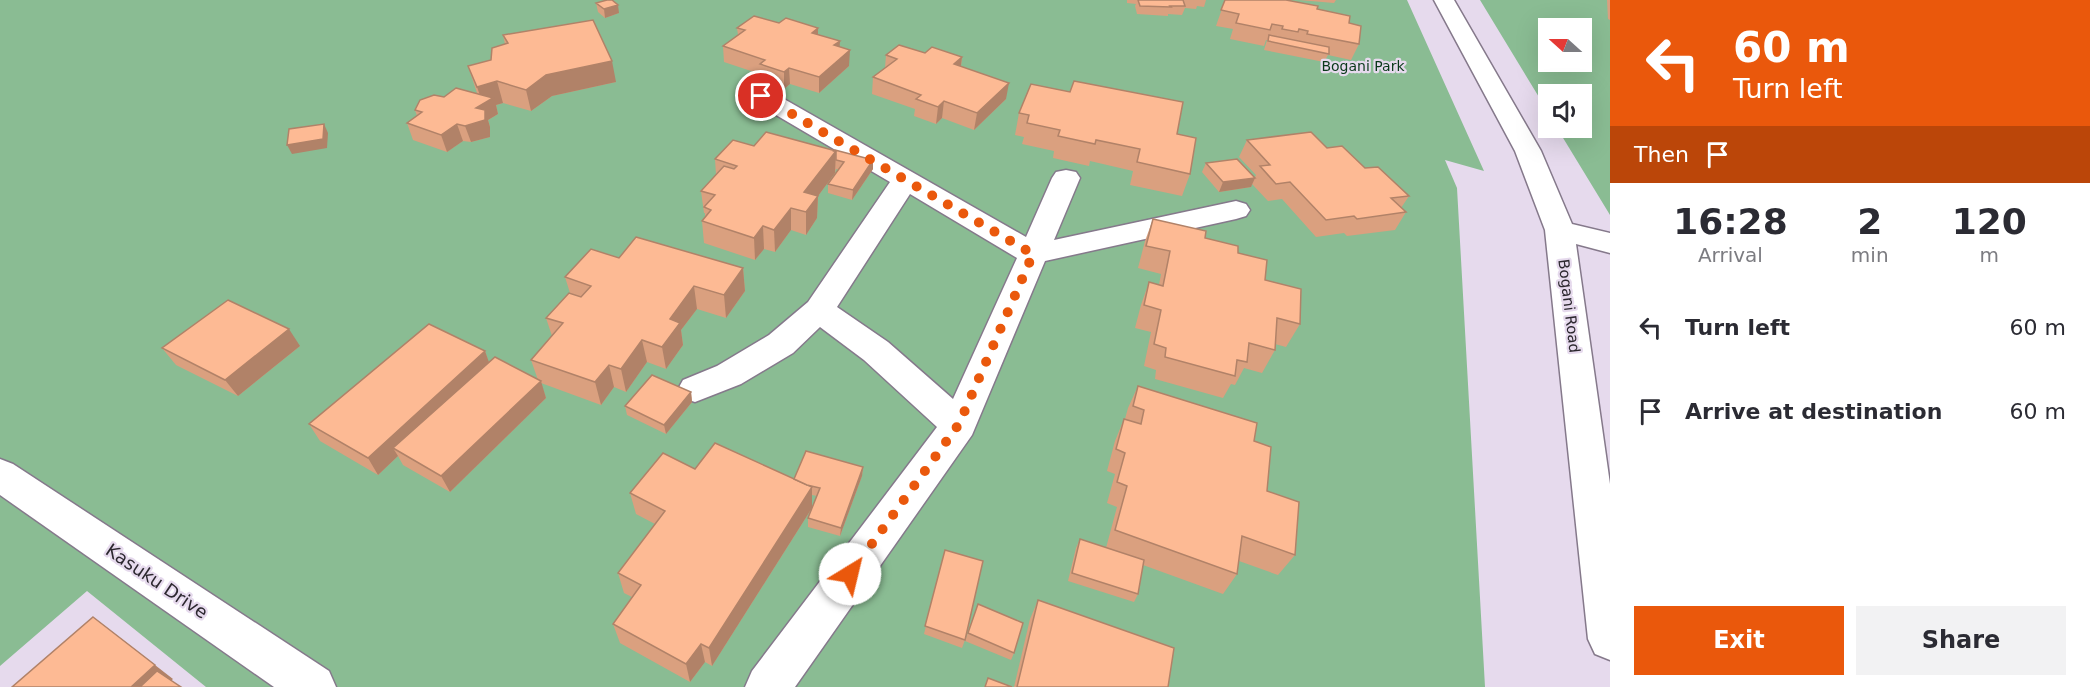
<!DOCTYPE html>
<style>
:root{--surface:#fff;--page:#f2f2f3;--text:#2b2b33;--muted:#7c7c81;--accent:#ea580c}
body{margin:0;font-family:"DejaVu Sans",sans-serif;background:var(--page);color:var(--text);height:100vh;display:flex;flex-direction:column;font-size:22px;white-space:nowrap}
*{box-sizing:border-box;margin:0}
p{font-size:20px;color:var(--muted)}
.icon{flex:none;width:33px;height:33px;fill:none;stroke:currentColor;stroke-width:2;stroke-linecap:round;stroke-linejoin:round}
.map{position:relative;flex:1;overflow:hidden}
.panel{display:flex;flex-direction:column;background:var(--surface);width:480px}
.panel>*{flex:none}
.banner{background:#ea580c;color:#fff;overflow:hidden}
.needle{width:39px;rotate:291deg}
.tools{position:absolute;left:1538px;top:18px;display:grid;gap:12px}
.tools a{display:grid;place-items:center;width:54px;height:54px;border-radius:0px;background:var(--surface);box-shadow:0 6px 24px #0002;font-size:30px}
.pin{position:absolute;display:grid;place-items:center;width:51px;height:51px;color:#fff;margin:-26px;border:3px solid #fff;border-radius:50%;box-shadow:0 2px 6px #0007}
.me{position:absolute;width:66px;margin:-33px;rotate:36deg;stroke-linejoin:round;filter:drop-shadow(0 0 4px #0008)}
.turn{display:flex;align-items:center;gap:21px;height:126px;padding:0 24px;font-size:27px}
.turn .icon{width:78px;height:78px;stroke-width:2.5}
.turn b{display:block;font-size:42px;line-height:51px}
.then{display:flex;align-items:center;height:57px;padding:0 24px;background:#0003;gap:12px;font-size:22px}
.eta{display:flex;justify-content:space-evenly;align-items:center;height:102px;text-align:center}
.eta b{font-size:36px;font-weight:600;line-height:42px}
.primary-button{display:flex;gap:12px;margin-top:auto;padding:12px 24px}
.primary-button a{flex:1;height:69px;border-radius:0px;background:var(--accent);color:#fff;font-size:24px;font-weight:600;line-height:69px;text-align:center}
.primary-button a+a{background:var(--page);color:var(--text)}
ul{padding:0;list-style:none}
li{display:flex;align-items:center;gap:18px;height:84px;padding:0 24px}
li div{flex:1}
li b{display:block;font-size:22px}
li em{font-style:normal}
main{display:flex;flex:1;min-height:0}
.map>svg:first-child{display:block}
.green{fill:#8abc93;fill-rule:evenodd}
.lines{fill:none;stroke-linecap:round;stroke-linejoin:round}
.street-casing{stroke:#85798b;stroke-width:3}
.street{fill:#fff;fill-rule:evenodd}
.wall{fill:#daa07f}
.shaded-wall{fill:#b18268}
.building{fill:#fdba94;stroke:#b18268;stroke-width:1.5}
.route{stroke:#ea580c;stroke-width:10;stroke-dasharray:0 18}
.labels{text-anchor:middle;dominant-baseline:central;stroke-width:4.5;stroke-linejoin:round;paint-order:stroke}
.far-park-label{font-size:14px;fill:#093819;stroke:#e6daed}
.street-label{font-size:15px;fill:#2c282f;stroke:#e6daed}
.near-street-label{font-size:18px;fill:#2c282f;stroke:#e6daed}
</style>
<main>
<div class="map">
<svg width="1610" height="687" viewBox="0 0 1610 687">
<rect width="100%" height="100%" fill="#e6daed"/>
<g class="green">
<path d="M0,0H1407L1484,171L1445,160L1457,188L1485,687H206L87,591L0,666Z"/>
<path d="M1480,0H1610V215L1557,128H1581V94H1548V112ZM1548,28H1581V62H1548Z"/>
</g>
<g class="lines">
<defs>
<g id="street">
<path d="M1434,0H1454L1541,151L1572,224L1610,233V253L1576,244L1610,484V660L1595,654L1588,639L1545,230L1515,151Z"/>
<path d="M761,89L770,91L1026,237L1052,178L1056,172L1066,170L1076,172L1080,178L1054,240L1236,201L1246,204L1250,210L1246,216L1236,219L1045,261L972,435L795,687H745L752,671L937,427L864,360L820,327L793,353L741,384L695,402L683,398L678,389L683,380L717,366L769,335L808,302L890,182L752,101L749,96L752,91ZM910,194L1017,258L953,399L888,342L837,307Z"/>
<path d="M0,459L13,464L329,671L336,687H274L0,495Z"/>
</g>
</defs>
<use href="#street" class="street-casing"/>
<use href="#street" class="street"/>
</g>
<g class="wall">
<path d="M1127,0H1206L1204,7L1197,6L1196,9L1185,8L1182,15L1168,14V16L1137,14L1135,6L1136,4L1127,3Z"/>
<path d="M1225,0L1317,9L1349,23L1359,44L1351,60L1328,55L1324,62L1264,50L1267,40H1266L1264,46L1230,39L1233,29L1216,26Z"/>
<path d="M1299,0H1336L1334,3Z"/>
<path d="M1607,0H1610V20L1608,19Z"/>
<path d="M596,3L619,13L605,18L598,12Z"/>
<path d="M779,23L818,34L839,47L849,66L819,93L790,84L784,89L760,80V74L724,62L723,46L738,35L737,28Z"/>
<path d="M503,35L616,82L552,96L531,111L503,103L496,105L498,114L488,120L490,127V137L471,142L463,141L447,152L413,140L407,123L417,116L415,110L444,97L477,93L468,66L491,60L505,44Z"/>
<path d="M925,53L962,57L961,66L1006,99L974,130L942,118L936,124L914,116L915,109L872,94L873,77L885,68L886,55Z"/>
<path d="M1019,113L1177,134L1190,174L1182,196L1130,185L1133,171L1090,161L1089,166L1053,158L1054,151L1022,144L1024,137L1015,135Z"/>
<path d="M766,132L873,169L852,200L828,193V184L839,170L836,169L835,173L818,196L817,218L806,235L791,230L775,252L764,249L755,260L704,243L702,221L705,217V213H704L701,191L716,175L715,159L754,146Z"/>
<path d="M1247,140L1327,148L1365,168L1409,196L1401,208L1406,212L1395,230L1347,236L1344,233L1316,237L1282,199L1268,201L1252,184L1251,187L1219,192L1202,172L1206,163L1255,177L1256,175L1239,157Z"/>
<path d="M1153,219L1205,238L1238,253L1265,280L1300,324L1286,347L1275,344V350L1262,373L1244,368L1235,385L1231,384L1223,398L1155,379L1156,370L1144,366L1151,332L1135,328L1141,305L1149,282L1159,285L1161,274L1138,268L1145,241Z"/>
<path d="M619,258L743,268L745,291L726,318L697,309L681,330L683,345L666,369L647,362L626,392L614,387L601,405L541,383L546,398L450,492L403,465L398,456L378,475L320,441L309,424L485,351L489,363L538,380L531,360L552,336L546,318L570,293L565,277Z"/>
<path d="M300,346L238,396L176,365L162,348Z"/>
<path d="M1138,386L1254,441L1267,491L1295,555L1278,575L1239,561L1237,574L1223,594L1143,565L1138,594L1134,602L1068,581L1076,548L1080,539L1106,548L1117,507L1107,503L1115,474L1107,471L1115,441L1124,419H1125L1128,408Z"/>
<path d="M691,392L692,402L666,434L627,415L625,406Z"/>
<path d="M863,467L862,476L840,536L808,527V518L817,496L812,495V508L712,666L705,662L690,682L620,643L613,624L632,597L624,593L618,573L655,524L636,514L630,493L695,469L794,479Z"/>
<path d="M945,550L965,640L962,648L924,634Z"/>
<path d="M1038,600L1168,687H1014L1030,619Z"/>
<path d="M978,604L1014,653L1011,660L965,641Z"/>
</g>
<g class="shaded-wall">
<path d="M618,5L619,13L605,18L604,9Z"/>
<path d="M818,28V44L812,33Z"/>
<path d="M840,41L839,57L834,45Z"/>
<path d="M850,50L849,66L819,93V77Z"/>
<path d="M962,57L960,73L954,64Z"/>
<path d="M612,61L616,82L552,96L531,111L526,90L546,75Z"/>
<path d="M789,68L790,84L784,89V72Z"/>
<path d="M497,81L503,103L496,105L498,114L488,120L490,127V137L471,142L465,126L476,108L483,104L477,87Z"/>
<path d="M1009,83L1006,99L974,130L977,113Z"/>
<path d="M944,101L942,118L936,124L938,107Z"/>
<path d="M324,124L328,133L327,148L292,154L287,145Z"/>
<path d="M457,124L463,141L447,152L441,135Z"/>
<path d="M836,151L835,173L818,196L817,218L806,235V212L804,192Z"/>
<path d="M873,160V169L852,200L853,190Z"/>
<path d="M1255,178L1251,187L1219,192L1223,182Z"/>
<path d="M791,208V230L775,252L774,230Z"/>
<path d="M763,226L764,249L755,260L754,238Z"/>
<path d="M743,268L745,291L726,318L724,295Z"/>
<path d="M694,286L697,309L681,330L683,345L666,369L662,347L670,319Z"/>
<path d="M289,329L300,346L238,396L225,380Z"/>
<path d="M642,340L647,362L626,392L621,369Z"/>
<path d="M485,351L491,368L393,448L398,456L378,475L368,458Z"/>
<path d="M609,365L614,387L601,405L595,382Z"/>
<path d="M541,381L546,398L450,492L441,476Z"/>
<path d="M691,392L692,402L666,434L664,425Z"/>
<path d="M863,467L862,476L840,536L841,528Z"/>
<path d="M812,487V508L712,666L709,648Z"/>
<path d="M93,617L173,679L164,687H131Z"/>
<path d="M701,644L705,662L690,682L686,664Z"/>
</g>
<g class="building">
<path d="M607,0H612L618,5L604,9L596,3Z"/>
<path d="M1138,0H1183L1185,6H1170L1171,7L1140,6Z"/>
<path d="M1225,0H1286L1318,6L1317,9L1350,16L1349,23L1361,26L1359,44L1307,34L1308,31L1299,29L1298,32L1282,29L1283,26L1272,24L1270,30L1236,23L1239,14L1221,10Z"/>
<path d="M754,16L779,23L786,18L818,28L812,33L840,41L834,45L850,50L819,77L789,68L784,72L760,64L765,60L723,46L745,30L737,28Z"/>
<path d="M593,20L612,61L546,75L526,90L497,81L477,87L468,66L491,60L492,48L508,43L503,35Z"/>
<path d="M1269,35L1329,47V54L1268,41Z"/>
<path d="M899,45L925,53L932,47L962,57L954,64L1009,83L977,113L944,101L938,107L916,99L921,95L873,77L897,59L886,55Z"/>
<path d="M1074,81L1183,102L1177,134L1196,138L1190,174L1137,162L1140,149L1096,140L1095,144L1058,136L1060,130L1027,123L1029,115L1019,113L1031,84L1070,92Z"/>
<path d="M456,88L493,98L476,108L485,110V120L465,126L457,124L441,135L407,123L422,112L415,110L420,100L434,95L444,97Z"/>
<path d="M324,124L323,139L287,145L289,129Z"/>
<path d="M766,132L836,151L804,192L818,196L806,212L791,208L774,230L763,226L754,238L702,221L711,210L704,207L715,195L701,191L724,166L734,169L737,166L715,159L733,140L754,146Z"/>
<path d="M1311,132L1327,148L1342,146L1365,168L1378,167L1409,196L1391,198L1406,212L1357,219L1354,216L1326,220L1290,182L1276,184L1260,166L1270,165L1247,140Z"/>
<path d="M835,150L873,160L853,190L828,184L844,162L836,160V151H834Z"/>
<path d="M1237,159L1255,178L1223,182L1206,163Z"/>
<path d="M1153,219L1206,231L1205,238L1238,246V253L1267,260L1265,280L1301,289L1300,324L1277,318L1275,350L1249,343L1247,362L1237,360L1235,376L1165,357L1166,348L1154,344L1161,310L1144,305L1149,282L1163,286L1170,251L1146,246Z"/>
<path d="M636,237L743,268L724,295L694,286L670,319L680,323L662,347L642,340L621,369L609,365L595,382L531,360L563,323L546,318L569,293L581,297L591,286L565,277L591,249L619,258Z"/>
<path d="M228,300L289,329L225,380L162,348Z"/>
<path d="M429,324L485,351L368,458L309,424Z"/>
<path d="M495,357L541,381L441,476L393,448Z"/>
<path d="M652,375L691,392L664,425L625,406Z"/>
<path d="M1138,386L1257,423L1254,441L1271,447L1267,491L1299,502L1295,555L1242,536L1237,574L1115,530L1127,486L1117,482L1125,453L1116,449L1124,419L1141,424L1144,410L1133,406Z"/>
<path d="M715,443L812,487L709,648L701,644L686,664L613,624L641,585L618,573L665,511L630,493L663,453L695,469Z"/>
<path d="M806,451L863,467L841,528L808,518L820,488L807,485L794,479Z"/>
<path d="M1080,539L1144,560L1138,594L1072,573Z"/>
<path d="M945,550L983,561L965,640L925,626Z"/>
<path d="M1038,600L1174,648L1168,687H1017Z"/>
<path d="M978,604L1023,623L1014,653L968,633Z"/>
<path d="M93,617L155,665L131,687H12Z"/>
<path d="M157,671L181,687H140Z"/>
<path d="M988,678L1012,687H985Z"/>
</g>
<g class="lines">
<path class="route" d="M761,96L1033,254L959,424L850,574"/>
</g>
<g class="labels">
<g class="far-park-label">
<text x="1363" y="66">Bogani Park</text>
</g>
<g class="street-label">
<text transform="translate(1569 306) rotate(83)">Bogani Road</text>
</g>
<g class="near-street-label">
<text transform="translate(157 581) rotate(34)">Kasuku Drive</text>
</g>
</g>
</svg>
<div class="tools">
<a><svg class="needle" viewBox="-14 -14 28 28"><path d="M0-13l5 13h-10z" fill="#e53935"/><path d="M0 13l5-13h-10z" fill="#7c7c81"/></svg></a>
<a><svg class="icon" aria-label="sound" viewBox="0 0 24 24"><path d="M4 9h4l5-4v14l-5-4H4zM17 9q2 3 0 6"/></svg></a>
</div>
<div class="pin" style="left:761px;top:96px;background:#d93025"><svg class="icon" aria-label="arrive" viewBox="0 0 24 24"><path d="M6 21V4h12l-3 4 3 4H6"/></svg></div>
<svg class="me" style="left:850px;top:574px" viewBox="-20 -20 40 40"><circle r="19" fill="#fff"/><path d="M0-13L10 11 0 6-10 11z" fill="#ea580c"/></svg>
</div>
<section class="panel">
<div class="banner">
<div class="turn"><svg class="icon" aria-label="left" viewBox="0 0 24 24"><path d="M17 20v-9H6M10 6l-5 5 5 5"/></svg><div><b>60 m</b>Turn left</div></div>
<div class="then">Then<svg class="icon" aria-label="arrive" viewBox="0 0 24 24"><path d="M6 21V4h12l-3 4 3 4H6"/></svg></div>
</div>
<div class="eta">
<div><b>16:28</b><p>Arrival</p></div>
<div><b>2</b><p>min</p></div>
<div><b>120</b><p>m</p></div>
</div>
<ul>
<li><svg class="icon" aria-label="left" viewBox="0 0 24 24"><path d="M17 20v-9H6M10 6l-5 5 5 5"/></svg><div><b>Turn left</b></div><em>60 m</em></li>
<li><svg class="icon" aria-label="arrive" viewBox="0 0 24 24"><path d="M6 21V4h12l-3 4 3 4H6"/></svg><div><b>Arrive at destination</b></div><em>60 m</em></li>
</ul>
<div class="primary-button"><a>Exit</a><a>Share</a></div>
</section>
</main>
